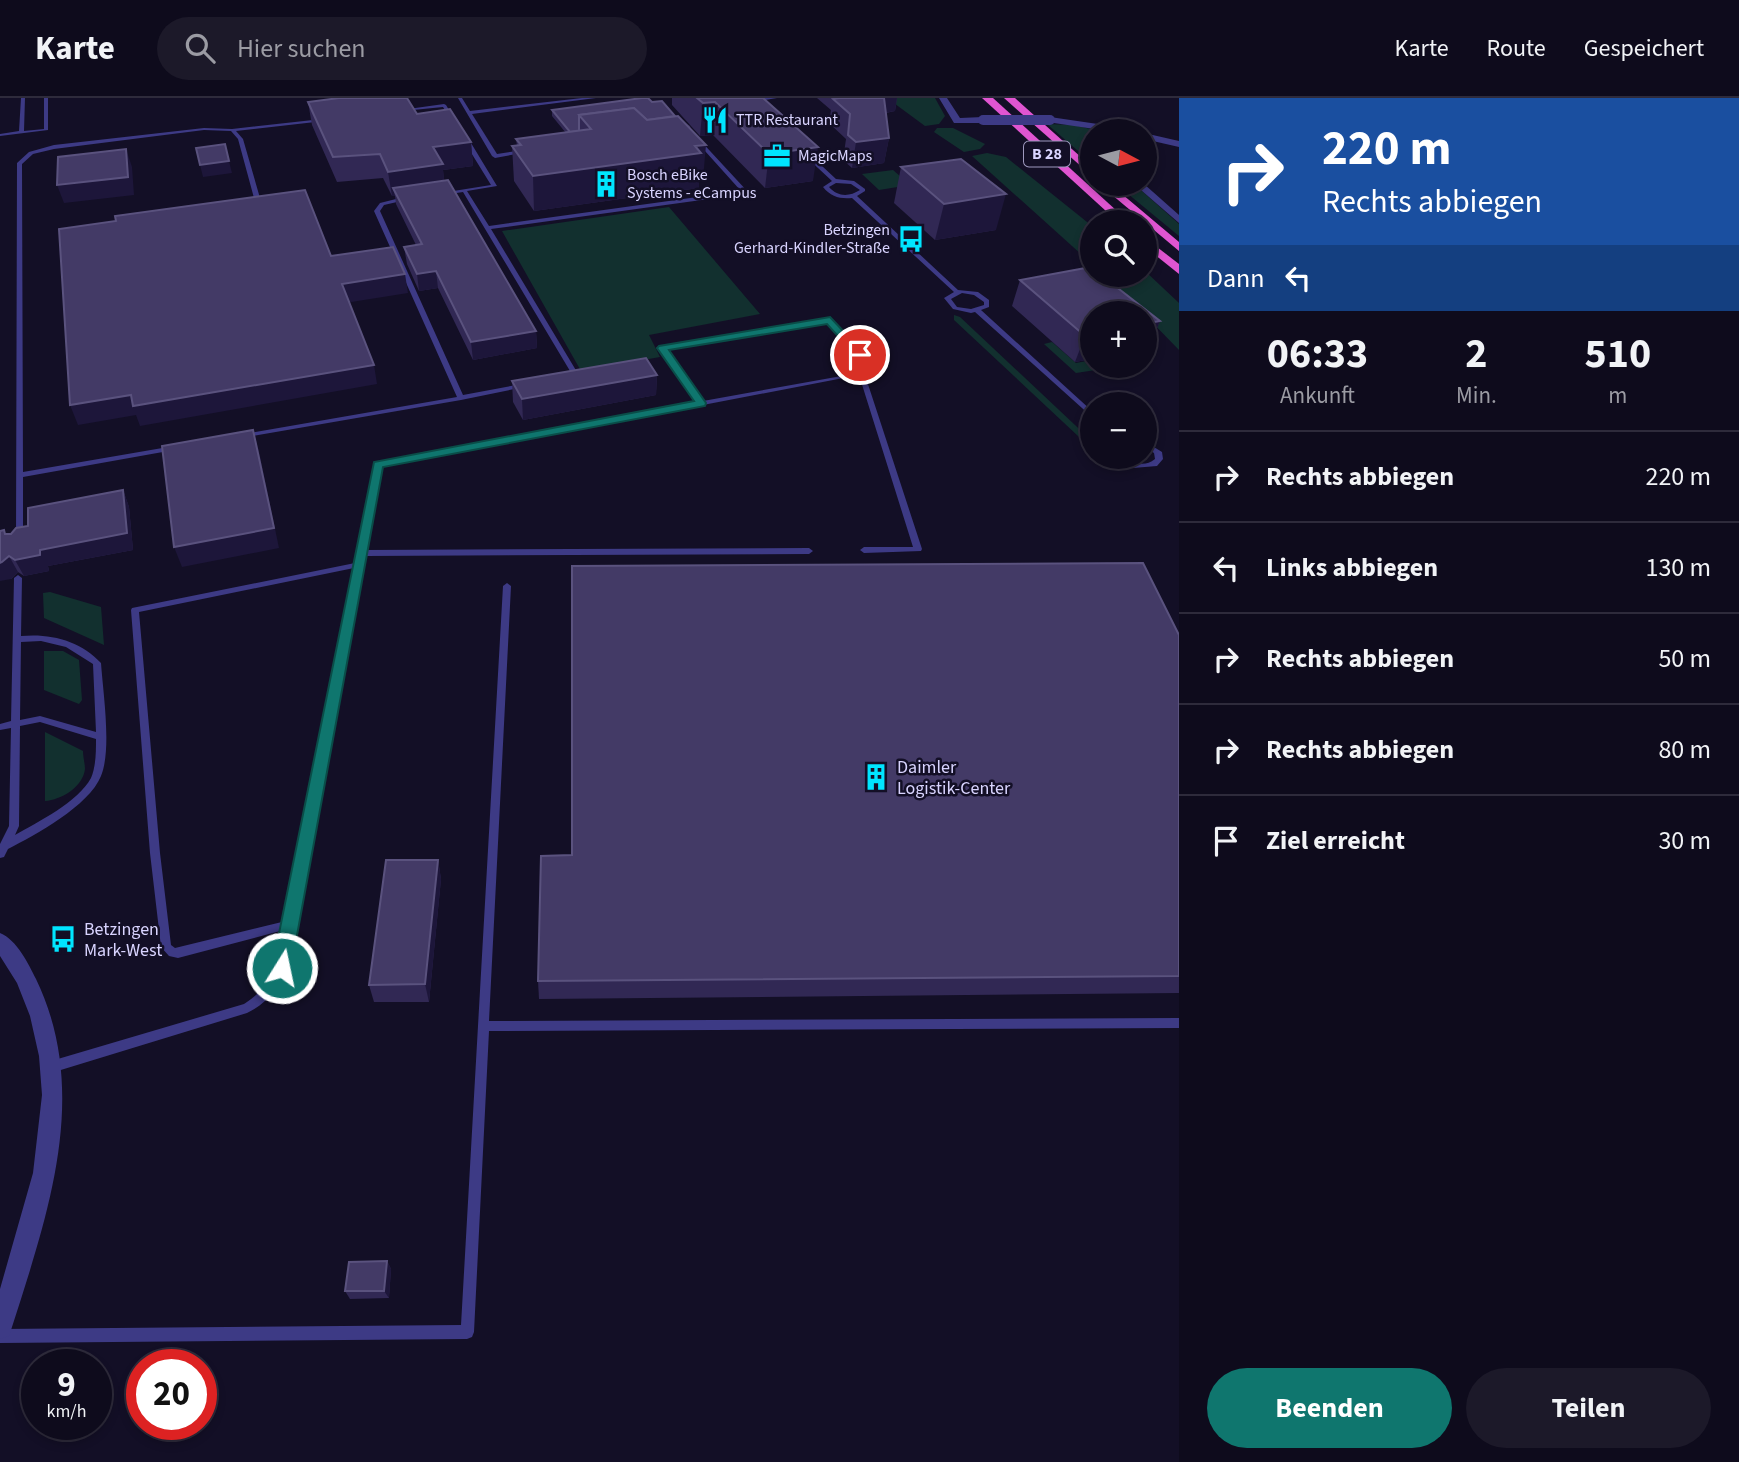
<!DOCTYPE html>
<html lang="de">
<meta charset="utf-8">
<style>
:root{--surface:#0e0b1c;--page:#1c1929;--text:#f1f3f6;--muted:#9b9ba3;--line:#2e2b3b;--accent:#0f766e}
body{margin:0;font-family:"Source Sans 3",sans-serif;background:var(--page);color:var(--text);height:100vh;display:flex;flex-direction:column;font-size:26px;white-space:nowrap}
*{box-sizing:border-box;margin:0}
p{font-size:23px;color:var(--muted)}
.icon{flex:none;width:38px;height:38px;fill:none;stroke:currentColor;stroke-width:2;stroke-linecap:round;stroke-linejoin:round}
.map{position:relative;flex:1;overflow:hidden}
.drawer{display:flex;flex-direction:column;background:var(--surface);width:560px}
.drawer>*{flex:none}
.banner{background:#1a4fa0;color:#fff;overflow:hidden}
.needle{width:46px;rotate:97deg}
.tools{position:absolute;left:1080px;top:21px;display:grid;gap:14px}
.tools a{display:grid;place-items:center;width:77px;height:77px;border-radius:50%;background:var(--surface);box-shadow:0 4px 10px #0003,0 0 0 2px var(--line);font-size:35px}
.speed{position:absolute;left:21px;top:1251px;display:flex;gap:14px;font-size:35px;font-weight:700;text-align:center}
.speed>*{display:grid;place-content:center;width:91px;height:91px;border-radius:50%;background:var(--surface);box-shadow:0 4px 10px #0003,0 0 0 2px var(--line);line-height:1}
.speed small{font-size:18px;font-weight:400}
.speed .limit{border:10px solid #d22;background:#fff;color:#111}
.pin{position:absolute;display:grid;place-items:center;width:60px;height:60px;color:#fff;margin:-30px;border:4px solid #fff;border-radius:50%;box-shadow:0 2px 7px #0007}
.me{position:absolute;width:77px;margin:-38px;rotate:10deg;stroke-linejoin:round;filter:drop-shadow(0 0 5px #0008)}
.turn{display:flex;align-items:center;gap:24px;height:147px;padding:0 28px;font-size:32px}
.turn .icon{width:91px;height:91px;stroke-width:2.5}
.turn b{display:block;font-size:49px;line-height:60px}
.then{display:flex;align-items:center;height:66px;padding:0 28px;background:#0003;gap:14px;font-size:26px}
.eta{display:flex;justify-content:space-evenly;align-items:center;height:119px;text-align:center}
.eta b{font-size:42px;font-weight:700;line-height:49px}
.action{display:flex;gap:14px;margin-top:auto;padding:14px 28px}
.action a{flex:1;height:80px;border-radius:42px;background:var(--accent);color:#fff;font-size:28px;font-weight:700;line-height:80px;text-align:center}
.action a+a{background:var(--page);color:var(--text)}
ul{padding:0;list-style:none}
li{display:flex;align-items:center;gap:21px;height:91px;padding:0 28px;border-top:2px solid var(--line)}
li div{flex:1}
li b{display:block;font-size:26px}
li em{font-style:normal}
header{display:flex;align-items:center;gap:42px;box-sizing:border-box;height:98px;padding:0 35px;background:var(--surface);border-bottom:2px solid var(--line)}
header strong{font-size:33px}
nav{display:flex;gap:38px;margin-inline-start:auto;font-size:24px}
.search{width:490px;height:63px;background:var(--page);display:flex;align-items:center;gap:18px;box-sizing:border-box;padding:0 24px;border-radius:38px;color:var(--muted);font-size:26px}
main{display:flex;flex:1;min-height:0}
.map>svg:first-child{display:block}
.green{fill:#12302f}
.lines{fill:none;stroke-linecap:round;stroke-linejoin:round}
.service{fill:#3d3a85;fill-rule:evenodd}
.minor{fill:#3d3a85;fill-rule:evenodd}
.tertiary{fill:#3d3a85;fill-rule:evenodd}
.trunk{fill:#e055d1;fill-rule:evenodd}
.minor-bridge{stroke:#3d3a85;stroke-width:10}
.wall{fill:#312854}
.shaded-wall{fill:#1d163a}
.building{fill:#433a66;stroke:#5a527e;stroke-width:2}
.route{fill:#0f766e;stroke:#0a4d48;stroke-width:2}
.labels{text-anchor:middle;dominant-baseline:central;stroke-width:5;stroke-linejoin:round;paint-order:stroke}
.far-poi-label{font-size:16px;fill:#d9d4ff;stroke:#130f26;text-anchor:start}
.shield{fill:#130f26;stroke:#9e99be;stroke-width:2}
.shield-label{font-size:16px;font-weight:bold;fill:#d9d4ff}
.poi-label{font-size:18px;fill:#d9d4ff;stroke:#130f26;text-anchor:start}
</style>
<header>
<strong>Karte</strong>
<div class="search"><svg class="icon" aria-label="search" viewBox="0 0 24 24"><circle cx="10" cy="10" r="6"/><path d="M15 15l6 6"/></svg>Hier suchen</div>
<nav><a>Karte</a><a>Route</a><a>Gespeichert</a></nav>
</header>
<main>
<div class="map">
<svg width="1179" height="1364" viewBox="0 0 1179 1364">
<rect width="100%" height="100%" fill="#130f26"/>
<g class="green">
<path d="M887,0H935L945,18L939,26L925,28Z"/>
<path d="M1047,26L1073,27L1095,32L1092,33V65Z"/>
<path d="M937,30H953L985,46L980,51L964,54L934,34Z"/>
<path d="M987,55L1006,59L1092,128V166L972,58Z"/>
<path d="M893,72L910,87L879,92L862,76Z"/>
<path d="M1116,86H1134L1179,126V138Z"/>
<path d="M669,109L760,216L649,237L660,259L581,273L502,133Z"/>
<path d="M1145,173L1179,205V252L1113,184L1118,177H1144Z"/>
<path d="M954,217L960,219L1092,343L1089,346L1092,357L1078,338L954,222Z"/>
<path d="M1052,244L1076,265L1092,262V268H1122L1076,275L1044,246Z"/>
<path d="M50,494L101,509L104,547L44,520L43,495Z"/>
<path d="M44,553H63L79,562L82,602L79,606L44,592Z"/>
<path d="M45,634L83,653C83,659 85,666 85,671C83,689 61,702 45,703Z"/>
</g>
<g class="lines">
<g class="service">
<path d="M21,0H25L24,33L44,31V0H48V32L0,38V36L19,33Z"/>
<path d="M458,0H462L470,13L582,0H596L472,16L497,56L524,52L527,54L495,60L492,58Z"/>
<path d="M763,0H777L765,2Z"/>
<path d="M444,6L446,7L455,22H451L443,9L403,13L401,12Z"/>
<path d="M322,21L324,23L236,33L243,41L260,100L257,102L254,100L238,41L231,33L204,32L54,51L33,56L22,66L23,374L174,348L178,350L174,352L23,379V440L19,443L16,442L17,65L29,54L54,47L204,30L232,31Z"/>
<path d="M465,38L468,40L497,88L467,93L489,128L741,93L696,43V41L698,40L748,94L745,96L491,131L580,279L572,282L569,280L573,278L463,94L444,97L441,95L491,87L462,40Z"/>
<path d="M804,55H808L836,81L854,83L865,91V93L857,98L958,192L978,194L989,202V209L981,212L1092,313V319L975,214L971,215L953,211L944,200L954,194L852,100C840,101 831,99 823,89L832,83L804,57ZM836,85L851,86L860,92C849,99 838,99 829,89ZM962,195L974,197L984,204V207L971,211L957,209L951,201Z"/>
<path d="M408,98L411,100L410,101L384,107L380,113L463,297L522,286L525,288L524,289L461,302L241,340V336H244L457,299L374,113L380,105Z"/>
<path d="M830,220L832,221L877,272V274H873L828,224L667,251L703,303L864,274L922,451L921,453L864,455L860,452L864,449H913L859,277L381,369L365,452L809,450L813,453L809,456L365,458L287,870C278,889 267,906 247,915L51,975L47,973L45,969L47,965L51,963L244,906C276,885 277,867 284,832L178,860L169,858L161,849L150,755L131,512L132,510L355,465L375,365L697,304L660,250L661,249ZM354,470L286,823L175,850L171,847L160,755L139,514Z"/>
<path d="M1144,343L1162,354L1163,361L1157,368L1133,370L1110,359C1127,358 1140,373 1155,361L1154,355L1144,348Z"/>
<path d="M18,477L22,480L21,538C51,535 81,543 101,565C103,595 112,651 101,678C89,708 35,737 8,751L4,759L0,760V746L9,728L11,630L0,632V626L11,623L14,480ZM41,543L66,549L93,566L96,634L40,618L20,622L21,544ZM40,624L96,641C96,654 96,668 91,680C78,704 38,724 15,737L19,728L20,628Z"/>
<path d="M507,485L511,488L489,923L1179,920V930L489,933L474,1234L472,1239L467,1241L0,1245V1231L461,1227L503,488Z"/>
</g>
<g class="minor">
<path d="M939,0H947L960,20L983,19L987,22L983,25H954Z"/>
<path d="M1050,19L1125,30L1130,33H1108L1047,24V20Z"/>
<path d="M1144,35L1179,43V49L1144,41Z"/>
<path d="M1134,86H1144L1179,117V125Z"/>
</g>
<path class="tertiary" d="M0,835C17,842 28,865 36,881C91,995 48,1116 12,1229L9,1238L0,1241V1191L33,1075L42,997L39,958L30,918L17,885L0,858Z"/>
<g class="trunk">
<path d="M982,0H993L1129,124H1118Z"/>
<path d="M1004,0H1015L1092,69V78Z"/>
<path d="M1099,86H1110L1179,144V153Z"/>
<path d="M1144,139L1179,166V176L1144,148Z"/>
</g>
<path class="minor-bridge" d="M983,22H1050"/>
</g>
<g class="wall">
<path d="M672,0H763L813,83L765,90L713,37L700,38L672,7Z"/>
<path d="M817,0H897L895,13L886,15L889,40L884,65L852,70L843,62L846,41L829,25L831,12Z"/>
<path d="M308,4L417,16L471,44L473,68L443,72L444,83L536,233L537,250L473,262L438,190L419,193L407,166L404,149L416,147L396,106L395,98H392L383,80L337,84L312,27Z"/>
<path d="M652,4L690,28L703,81L699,82V90L534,113L514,83L512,48H517L516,41L566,35L552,18V12Z"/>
<path d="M901,69L996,132L935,142L894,105Z"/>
<path d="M1020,182L1160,223L1149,250L1092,215V261L1075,264L1012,208Z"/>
<path d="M657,277L656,297L523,322L513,304L512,283Z"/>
<path d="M123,392L129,409L133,452L48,468L49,473L24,478L18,474L11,481L5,436H11L28,428Z"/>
<path d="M1179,537V895L539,901L538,883L572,757Z"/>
<path d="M438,762L441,781L429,904H374L369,887Z"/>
<path d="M387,1163L391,1171L389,1200L350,1201L345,1193Z"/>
</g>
<g class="shaded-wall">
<path d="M881,0H897L895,13L878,16Z"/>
<path d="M715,4L713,37L700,38L703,5Z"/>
<path d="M889,40L884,65L852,70L856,44Z"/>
<path d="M471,44L473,68L443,72L445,91L393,90L395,98H392L388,74L433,49Z"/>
<path d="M706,47L703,81L699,82V90L534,113L533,78Z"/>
<path d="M818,49L813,83L765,90L769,56Z"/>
<path d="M126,51L132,69L134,97L64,105L57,87Z"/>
<path d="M229,63L232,75L203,79L200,67Z"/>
<path d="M1006,96L996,132L935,142L944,106Z"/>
<path d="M436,173L438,190L419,193L417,176Z"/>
<path d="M405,176L408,195L345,205L342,186Z"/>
<path d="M1160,223L1149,250L1144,251V226Z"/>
<path d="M536,233L537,250L473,262L471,244Z"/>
<path d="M1092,236V261L1075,264L1085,238Z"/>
<path d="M374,267L377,286L140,328L136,317L78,327L70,307L131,297Z"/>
<path d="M657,277L656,297L523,322L522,301Z"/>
<path d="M253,332L259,353L279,450L182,469L174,449Z"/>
<path d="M123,392L129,409L133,452L48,468L49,473L24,478L15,462L40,452Z"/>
<path d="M9,458L18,474L11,481L0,483V465Z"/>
<path d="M438,762L441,781L429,904L425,886Z"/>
<path d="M387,1163L391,1171L389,1200L384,1193Z"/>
</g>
<g class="building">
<path d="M339,0H407L417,16L450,11L471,44L433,49L443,66L388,74L380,56L333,59L308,4Z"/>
<path d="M642,0H648L652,4L662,3L675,18L647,22L634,10L579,17V33L570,34L552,12Z"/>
<path d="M697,0H763L818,49L769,56L715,4L703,5Z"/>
<path d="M839,0H884L889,40L856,44L848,37L850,16L833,1Z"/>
<path d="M634,10L647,22L678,18L706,47L695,48L701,55L533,78L512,48L521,47L516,41L591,31L579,17Z"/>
<path d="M225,46L229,63L200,67L196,50Z"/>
<path d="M126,51L128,79L57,87L58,59Z"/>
<path d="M961,61L1006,96L944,106L901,69Z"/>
<path d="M448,82L536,233L471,244L436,173L417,176L404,149L422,146L393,90Z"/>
<path d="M305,92L331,158L393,149L405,176L342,186L374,267L133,308L131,297L70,307L59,131L116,123L115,118Z"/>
<path d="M1091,169L1092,177H1101L1160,223L1144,226V215H1092V236L1085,238L1020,182Z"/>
<path d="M646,260L657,277L522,301L512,283Z"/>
<path d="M253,332L274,430L174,449L162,348Z"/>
<path d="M123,392L127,435L40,452V457L15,462L9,458L2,464L0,465V433L4,432L5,436H11L16,430L28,428V410Z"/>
<path d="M1143,465L1179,537V878L538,883L541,758L572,757V468Z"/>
<path d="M386,762H438L425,886L369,887Z"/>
<path d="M387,1163L384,1193H345L349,1164Z"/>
</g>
<path class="route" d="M830,219L864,255V259H857L827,226L669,252L706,305L705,308L383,369L291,870L288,876L282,878L275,876L272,870L374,364L694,303L657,250L659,248Z"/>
<defs>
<symbol id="restaurant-bare" viewBox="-9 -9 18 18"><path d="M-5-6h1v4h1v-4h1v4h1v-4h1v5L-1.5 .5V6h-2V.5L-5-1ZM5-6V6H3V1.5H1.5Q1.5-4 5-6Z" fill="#00e5ff" stroke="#130f26" stroke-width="2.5" paint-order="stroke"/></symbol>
<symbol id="office-bare" viewBox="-9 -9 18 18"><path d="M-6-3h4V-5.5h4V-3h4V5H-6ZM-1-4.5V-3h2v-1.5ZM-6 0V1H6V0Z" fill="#00e5ff" stroke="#130f26" stroke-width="2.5" paint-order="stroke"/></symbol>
<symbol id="building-bare" viewBox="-9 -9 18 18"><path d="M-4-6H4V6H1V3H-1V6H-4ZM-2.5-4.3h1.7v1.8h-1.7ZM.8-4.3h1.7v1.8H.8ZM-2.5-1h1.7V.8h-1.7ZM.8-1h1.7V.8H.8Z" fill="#00e5ff" stroke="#130f26" stroke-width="2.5" paint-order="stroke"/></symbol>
<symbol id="bus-bare" viewBox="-9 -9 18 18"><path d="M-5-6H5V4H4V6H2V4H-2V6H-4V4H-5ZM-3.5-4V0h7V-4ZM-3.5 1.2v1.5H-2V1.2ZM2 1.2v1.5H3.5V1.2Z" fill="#00e5ff" stroke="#130f26" stroke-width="2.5" paint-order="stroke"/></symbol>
</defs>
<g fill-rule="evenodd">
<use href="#restaurant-bare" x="696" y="3" width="38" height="38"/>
<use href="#office-bare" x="758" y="39" width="38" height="38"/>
<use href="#building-bare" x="587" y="67" width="38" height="38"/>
<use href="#bus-bare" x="892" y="122" width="38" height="38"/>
<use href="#building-bare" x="857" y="660" width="38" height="38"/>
<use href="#bus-bare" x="44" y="822" width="38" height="38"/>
</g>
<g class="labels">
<g class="far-poi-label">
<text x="736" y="22">TTR Restaurant</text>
<text x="798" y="58">MagicMaps</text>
<text x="627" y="77">Bosch eBike<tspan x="627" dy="18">Systems - eCampus</tspan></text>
<text x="890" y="132" text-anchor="end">Betzingen<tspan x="890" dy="18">Gerhard-Kindler-Straße</tspan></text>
</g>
<rect class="shield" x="1024" y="43.5" width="46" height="25" rx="5"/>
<g class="shield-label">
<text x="1047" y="56">B 28</text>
</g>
<g class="poi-label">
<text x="897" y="669">Daimler<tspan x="897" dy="21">Logistik-Center</tspan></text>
<text x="84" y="831">Betzingen<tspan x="84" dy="21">Mark-West</tspan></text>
</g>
</g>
</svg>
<div class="tools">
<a><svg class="needle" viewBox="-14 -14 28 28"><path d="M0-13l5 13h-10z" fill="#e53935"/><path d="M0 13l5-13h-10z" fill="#9b9ba3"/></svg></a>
<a><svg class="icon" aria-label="search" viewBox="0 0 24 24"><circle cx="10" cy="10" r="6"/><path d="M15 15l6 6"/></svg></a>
<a>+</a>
<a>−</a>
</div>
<div class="speed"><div>9<small>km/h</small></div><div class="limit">20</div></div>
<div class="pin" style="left:860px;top:257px;background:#d93025"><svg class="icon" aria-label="arrive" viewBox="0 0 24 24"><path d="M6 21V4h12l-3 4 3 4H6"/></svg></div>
<svg class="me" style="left:282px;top:870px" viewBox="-20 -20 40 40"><circle r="17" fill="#0f766e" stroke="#fff" stroke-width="3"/><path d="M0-11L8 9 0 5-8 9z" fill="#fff"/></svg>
</div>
<section class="drawer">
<div class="banner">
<div class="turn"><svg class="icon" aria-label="right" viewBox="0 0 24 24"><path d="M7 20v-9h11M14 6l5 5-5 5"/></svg><div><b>220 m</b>Rechts abbiegen</div></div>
<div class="then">Dann<svg class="icon" aria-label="left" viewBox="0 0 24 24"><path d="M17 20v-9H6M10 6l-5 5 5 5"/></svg></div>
</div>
<div class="eta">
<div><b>06:33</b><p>Ankunft</p></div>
<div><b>2</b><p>Min.</p></div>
<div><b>510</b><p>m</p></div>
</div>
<ul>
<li><svg class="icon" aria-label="right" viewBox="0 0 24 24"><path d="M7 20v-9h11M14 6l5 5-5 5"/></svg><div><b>Rechts abbiegen</b></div><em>220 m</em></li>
<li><svg class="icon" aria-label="left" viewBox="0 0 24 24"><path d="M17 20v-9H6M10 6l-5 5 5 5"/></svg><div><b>Links abbiegen</b></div><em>130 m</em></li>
<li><svg class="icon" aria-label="right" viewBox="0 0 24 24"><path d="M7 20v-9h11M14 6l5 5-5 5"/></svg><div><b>Rechts abbiegen</b></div><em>50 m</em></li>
<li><svg class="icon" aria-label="right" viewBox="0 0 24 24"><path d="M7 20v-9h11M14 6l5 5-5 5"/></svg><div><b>Rechts abbiegen</b></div><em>80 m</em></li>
<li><svg class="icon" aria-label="arrive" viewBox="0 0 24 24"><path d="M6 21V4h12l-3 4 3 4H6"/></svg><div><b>Ziel erreicht</b></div><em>30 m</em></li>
</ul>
<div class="action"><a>Beenden</a><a>Teilen</a></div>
</section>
</main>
